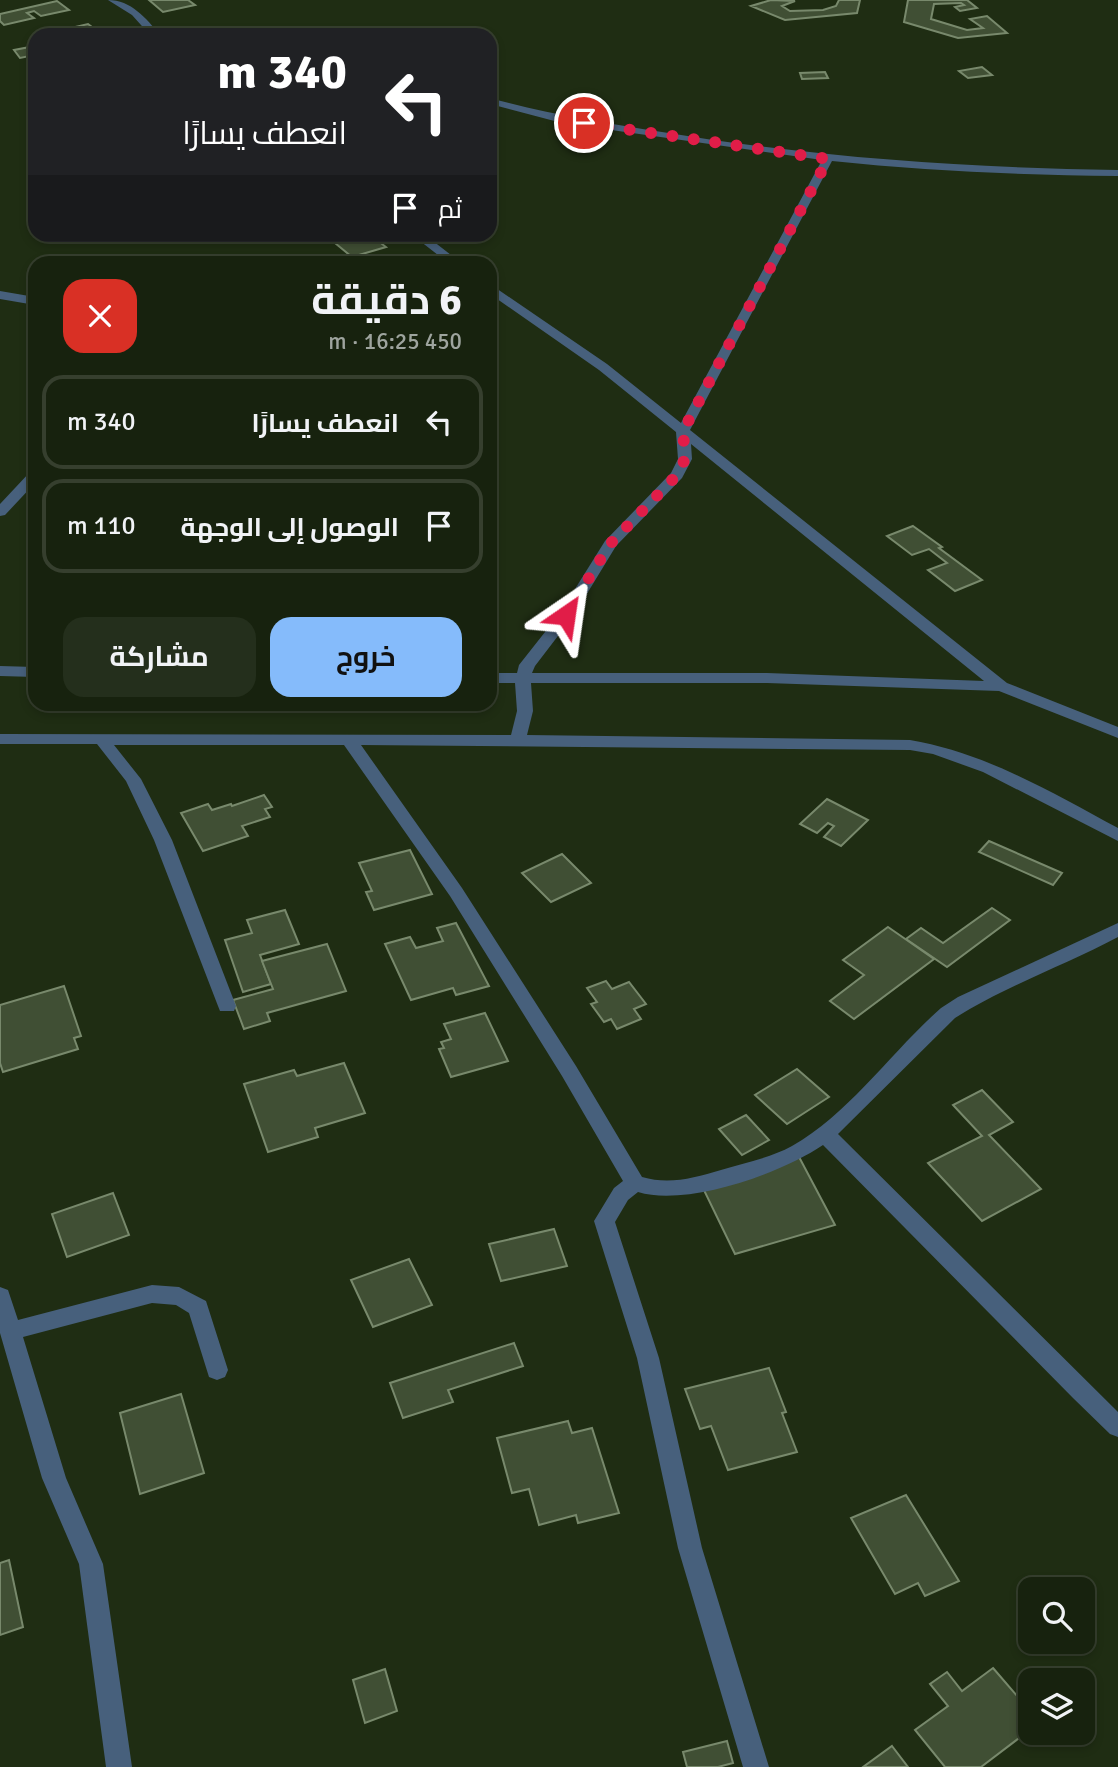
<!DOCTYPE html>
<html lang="ar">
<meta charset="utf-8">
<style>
:root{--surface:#17220e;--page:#242f1c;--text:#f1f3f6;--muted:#9ea49e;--line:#363f2e;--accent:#85bbfb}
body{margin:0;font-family:Signika,Cairo,sans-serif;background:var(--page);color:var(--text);direction:rtl;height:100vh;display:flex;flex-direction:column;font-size:26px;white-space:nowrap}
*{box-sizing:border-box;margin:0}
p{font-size:23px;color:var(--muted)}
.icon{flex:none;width:38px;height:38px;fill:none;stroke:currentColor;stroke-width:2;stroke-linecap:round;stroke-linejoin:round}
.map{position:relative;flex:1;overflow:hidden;direction:ltr}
.side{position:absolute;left:28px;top:256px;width:469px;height:455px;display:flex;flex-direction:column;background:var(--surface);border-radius:21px;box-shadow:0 4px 10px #0003,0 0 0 2px var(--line);direction:rtl}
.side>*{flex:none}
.guide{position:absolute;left:28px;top:28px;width:469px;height:214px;border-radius:21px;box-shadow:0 4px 10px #0003,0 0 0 2px var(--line);direction:rtl;background:#202124;color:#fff;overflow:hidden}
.tools{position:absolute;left:1018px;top:1577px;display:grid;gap:14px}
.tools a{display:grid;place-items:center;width:77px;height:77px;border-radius:14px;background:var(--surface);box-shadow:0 4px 10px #0003,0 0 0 2px var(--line);font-size:35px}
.pin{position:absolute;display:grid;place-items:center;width:60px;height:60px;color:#fff;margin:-30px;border:4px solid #fff;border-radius:50%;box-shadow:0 2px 7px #0007}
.me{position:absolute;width:77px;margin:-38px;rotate:32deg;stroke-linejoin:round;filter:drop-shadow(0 0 5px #0008)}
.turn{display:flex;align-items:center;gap:24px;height:147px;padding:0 35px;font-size:32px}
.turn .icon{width:91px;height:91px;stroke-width:2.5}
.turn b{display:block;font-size:49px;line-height:60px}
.then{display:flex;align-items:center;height:66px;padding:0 35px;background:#0003;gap:14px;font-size:26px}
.round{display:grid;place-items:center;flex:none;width:74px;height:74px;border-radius:21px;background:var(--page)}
.summary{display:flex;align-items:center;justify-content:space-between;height:119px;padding:0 35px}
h1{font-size:42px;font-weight:700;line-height:52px}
.button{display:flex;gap:14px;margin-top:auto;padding:14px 35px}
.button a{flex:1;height:80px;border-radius:21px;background:var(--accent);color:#111;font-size:28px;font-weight:700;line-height:80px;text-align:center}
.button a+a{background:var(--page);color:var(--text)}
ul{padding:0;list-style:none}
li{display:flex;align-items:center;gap:21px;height:94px;margin:0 14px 10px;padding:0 21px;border:4px solid var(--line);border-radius:21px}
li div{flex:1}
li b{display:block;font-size:26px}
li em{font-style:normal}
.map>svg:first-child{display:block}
.building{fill:#404f34;stroke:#78896c;stroke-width:2}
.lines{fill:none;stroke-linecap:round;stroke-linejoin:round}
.minor{fill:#47607c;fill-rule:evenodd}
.route{stroke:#e11d48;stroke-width:12;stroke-dasharray:0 21.6}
</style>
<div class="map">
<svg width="1118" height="1767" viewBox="0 0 1118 1767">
<rect width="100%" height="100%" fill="#1f2d13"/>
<g class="building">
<path d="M149,0H188L195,5L163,12Z"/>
<path d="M771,0L795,1L782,6L790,11L823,10L836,6L839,0H860L857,13L785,20L751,6Z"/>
<path d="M908,0H967L977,8L960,11L955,7L964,5L961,3L934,4L931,19L967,30L983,28L970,19L987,16L1007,33L958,38L904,22Z"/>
<path d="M57,1L69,10L41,16L34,11L27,13L34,18L4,25L0,21V14Z"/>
<path d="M88,24L100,33L68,35L62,30Z"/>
<path d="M35,46V55L20,58L14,50Z"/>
<path d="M982,67L992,75L968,78L959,71Z"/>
<path d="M825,72L828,78L802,79L800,73Z"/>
<path d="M346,234H369L386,247L352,257L335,243L351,239Z"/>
<path d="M913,526L942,547L939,548L982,580L955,591L928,570L947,563L929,549L912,555L887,536Z"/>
<path d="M264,795L272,807L265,809L270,817L242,826L248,836L203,851L181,813L208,804L212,810L231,804L232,806Z"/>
<path d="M827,799L868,820L841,846L824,837L834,826L828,823L817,833L800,824Z"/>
<path d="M989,841L1062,873L1053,885L979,852Z"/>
<path d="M410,850L432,894L374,910L366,892L372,891L359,863Z"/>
<path d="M562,854L591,883L551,902L522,873Z"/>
<path d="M992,908L1010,920L947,967L906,939L921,928L943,943Z"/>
<path d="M285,910L299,944L260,955L271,984L243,992L225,940L252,933L247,920Z"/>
<path d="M456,923L489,986L456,995L453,988L411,1000L385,944L410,937L416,948L443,941L437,928Z"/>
<path d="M888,927L934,959L854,1019L830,1001L864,975L843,960Z"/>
<path d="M327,944L346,991L267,1013L270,1021L244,1029L233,1000L273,989L262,961Z"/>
<path d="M606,981L612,989L629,982L646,1004L634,1009L641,1019L617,1029L611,1019L604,1022L591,1004L597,1002L587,988Z"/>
<path d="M64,986L81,1036L74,1038L78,1049L3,1072L0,1063V1005Z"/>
<path d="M485,1013L508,1061L451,1077L439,1049L444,1048L441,1042L451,1039L444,1024Z"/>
<path d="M344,1063L365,1113L315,1128L318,1137L268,1152L244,1084L294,1070L297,1076Z"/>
<path d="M797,1069L829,1097L787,1124L755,1095Z"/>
<path d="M982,1090L1013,1122L989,1135L1041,1189L982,1221L928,1163L982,1136L953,1105Z"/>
<path d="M746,1115L769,1140L742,1155L719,1129Z"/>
<path d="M798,1155L835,1225L735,1254L700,1182Z"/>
<path d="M113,1193L129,1235L67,1257L52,1214Z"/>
<path d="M554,1229L567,1266L501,1281L489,1244Z"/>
<path d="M409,1259L432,1305L373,1327L351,1280Z"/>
<path d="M514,1343L523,1366L448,1390L453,1402L403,1418L390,1383Z"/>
<path d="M769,1368L786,1412L782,1413L797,1452L728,1470L711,1426L700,1429L685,1389Z"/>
<path d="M181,1394L204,1473L140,1494L120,1413Z"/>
<path d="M568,1421L572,1433L592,1428L619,1513L578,1523L576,1515L539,1525L529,1489L512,1493L497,1438Z"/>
<path d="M906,1495L959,1581L925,1596L918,1583L895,1594L851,1518Z"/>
<path d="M9,1560L23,1627L0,1635V1563Z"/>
<path d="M993,1668L1031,1712V1729L981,1767H945L915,1730L948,1706L930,1684L947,1672L962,1691Z"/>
<path d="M385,1669L397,1711L365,1723L353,1680Z"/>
<path d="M727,1741L733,1763L718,1767H687L683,1752Z"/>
<path d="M892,1746L908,1767H863Z"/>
</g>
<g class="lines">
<g class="minor">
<path d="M108,0C131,0 146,18 160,35H150L132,15Z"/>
<path d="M490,98C547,114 604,123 662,132C813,157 965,168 1118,170V176C1022,175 927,171 832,161L690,430L1007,683L1118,727V738L999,691L767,683H531L533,711L527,735L910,740C986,753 1051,792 1118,828V841L983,772L933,754L910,750L361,745L462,888L576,1066L642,1177C669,1185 694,1178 721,1170C744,1163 770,1158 792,1146C850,1113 891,1052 941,1008L958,997L1118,923V937C1066,965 1003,987 955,1018L838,1134L1118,1412V1437L1110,1434L1073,1398L823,1145C782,1173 687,1207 638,1192L628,1200L615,1222L659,1358L702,1548L769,1767H743L678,1548L637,1358L594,1221L614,1188L623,1181L562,1076L450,896L344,745H114L141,779L172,840L236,1006L234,1011H220L218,1006L154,840L126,781L97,744H0V734L511,735L517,711L515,683H490V673H517L519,665L560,613L605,541L671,473L678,459L676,432L599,370L490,294V284L607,364L681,423L822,160L562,123L490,104ZM691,444L984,681L767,673H532L535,666L574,615L616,546L682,478L692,459Z"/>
<path d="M411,234H424L460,262H447Z"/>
<path d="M0,291L35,297V305L0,299Z"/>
<path d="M35,471V483L5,515L0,516V504L30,472Z"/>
<path d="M0,666L35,667V677L0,676Z"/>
<path d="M152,1285L179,1287L206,1301L228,1370L225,1377L217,1380L209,1377L189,1313L176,1305L152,1303L23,1337L66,1478L103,1564L132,1767H106L79,1564L42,1478L0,1333V1287L8,1290L18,1320Z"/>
</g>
</g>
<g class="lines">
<path class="route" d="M566,615L610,544L677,475L685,459L683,431L828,159L584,123"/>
</g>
</svg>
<div class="tools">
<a><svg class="icon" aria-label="search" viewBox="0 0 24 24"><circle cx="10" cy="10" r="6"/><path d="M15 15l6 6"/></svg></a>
<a><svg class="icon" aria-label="layers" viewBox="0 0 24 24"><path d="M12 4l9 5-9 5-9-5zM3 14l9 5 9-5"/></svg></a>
</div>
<div class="pin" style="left:584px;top:123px;background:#d93025"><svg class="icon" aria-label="arrive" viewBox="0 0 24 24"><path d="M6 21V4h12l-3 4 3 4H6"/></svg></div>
<svg class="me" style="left:566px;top:615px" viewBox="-20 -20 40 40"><path d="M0-17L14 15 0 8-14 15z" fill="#e11d48" stroke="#fff" stroke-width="4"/></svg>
<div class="guide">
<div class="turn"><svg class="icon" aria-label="left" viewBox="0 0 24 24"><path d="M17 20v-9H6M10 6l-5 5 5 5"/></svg><div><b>340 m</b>انعطف يسارًا</div></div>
<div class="then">ثم<svg class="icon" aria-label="arrive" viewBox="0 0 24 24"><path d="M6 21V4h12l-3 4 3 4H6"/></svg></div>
</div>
<section class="side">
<div class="summary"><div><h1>6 دقيقة</h1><p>450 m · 16:25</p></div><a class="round" style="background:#d93025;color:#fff"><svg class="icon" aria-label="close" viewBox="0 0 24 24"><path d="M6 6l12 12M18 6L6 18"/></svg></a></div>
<ul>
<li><svg class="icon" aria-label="left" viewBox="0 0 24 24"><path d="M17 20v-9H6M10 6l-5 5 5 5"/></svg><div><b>انعطف يسارًا</b></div><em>340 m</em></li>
<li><svg class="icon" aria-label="arrive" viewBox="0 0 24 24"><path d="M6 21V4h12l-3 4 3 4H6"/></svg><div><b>الوصول إلى الوجهة</b></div><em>110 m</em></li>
</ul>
<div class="button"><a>خروج</a><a>مشاركة</a></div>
</section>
</div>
